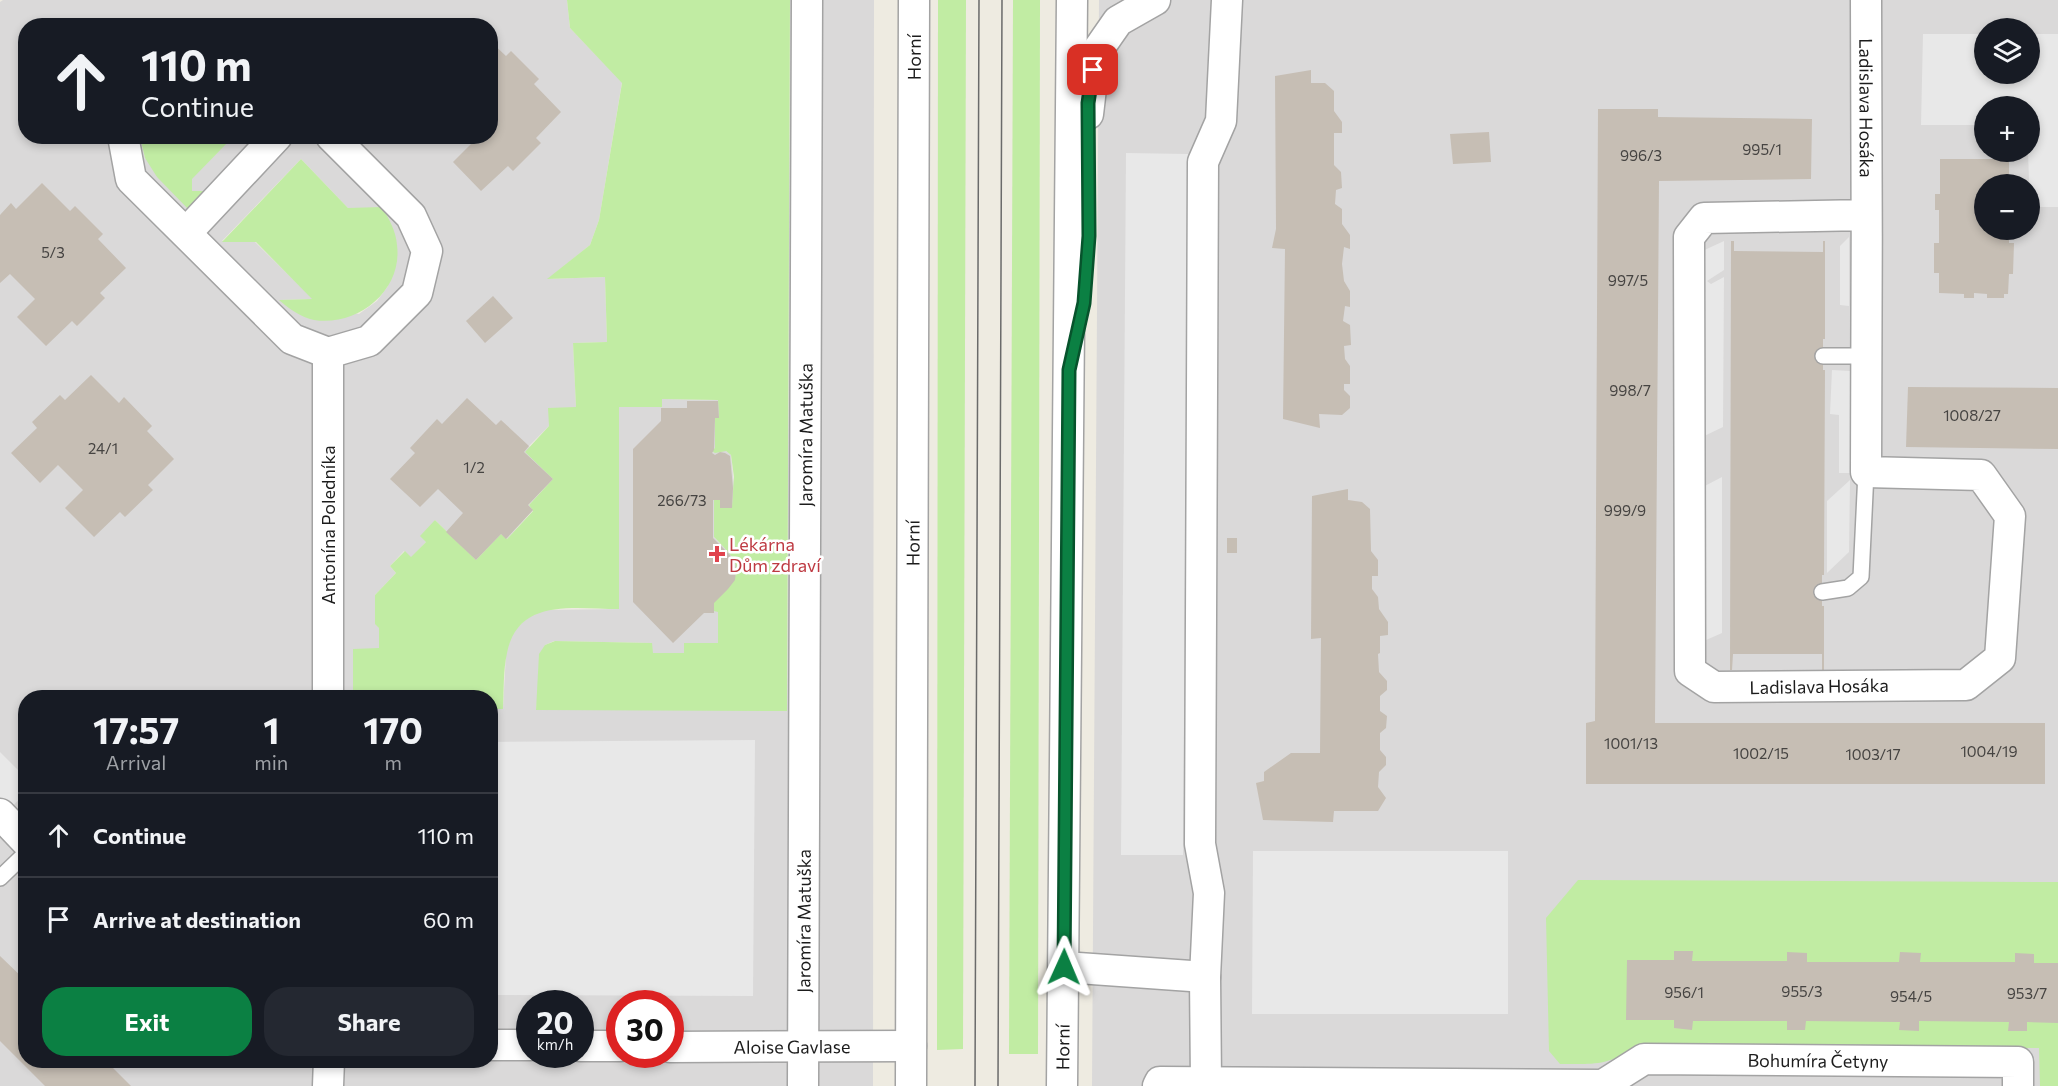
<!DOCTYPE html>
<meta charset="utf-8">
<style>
:root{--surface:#171b24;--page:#242831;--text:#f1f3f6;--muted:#9ea1a6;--line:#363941;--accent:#0b8043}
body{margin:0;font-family:Commissioner,sans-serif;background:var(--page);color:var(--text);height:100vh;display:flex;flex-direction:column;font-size:22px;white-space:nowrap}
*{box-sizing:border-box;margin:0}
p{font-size:20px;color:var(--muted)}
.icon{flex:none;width:33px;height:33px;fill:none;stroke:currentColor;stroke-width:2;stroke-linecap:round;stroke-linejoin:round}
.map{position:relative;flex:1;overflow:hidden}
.panel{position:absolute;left:18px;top:690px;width:480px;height:378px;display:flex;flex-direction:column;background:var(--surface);border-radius:24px;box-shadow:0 3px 9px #0003}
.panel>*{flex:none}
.hud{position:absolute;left:18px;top:18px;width:480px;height:126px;border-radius:24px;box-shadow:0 3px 9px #0003;background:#171b24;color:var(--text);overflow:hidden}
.controls{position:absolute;left:1974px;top:18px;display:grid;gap:12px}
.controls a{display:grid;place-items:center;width:66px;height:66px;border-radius:50%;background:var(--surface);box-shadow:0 3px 9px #0003;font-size:30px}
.speed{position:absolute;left:516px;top:990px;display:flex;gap:12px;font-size:30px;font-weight:700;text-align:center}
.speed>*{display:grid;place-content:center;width:78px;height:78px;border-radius:50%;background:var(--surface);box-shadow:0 3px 9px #0003;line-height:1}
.speed small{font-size:15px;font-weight:400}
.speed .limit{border:9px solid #d22;background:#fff;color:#111}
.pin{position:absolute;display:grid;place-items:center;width:51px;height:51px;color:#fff;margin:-26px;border-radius:12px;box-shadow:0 3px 9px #0006}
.me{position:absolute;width:66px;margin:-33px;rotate:1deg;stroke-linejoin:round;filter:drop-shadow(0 0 4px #0008)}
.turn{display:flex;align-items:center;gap:21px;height:126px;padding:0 24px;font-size:27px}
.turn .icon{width:78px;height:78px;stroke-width:2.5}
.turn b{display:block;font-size:42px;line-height:51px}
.eta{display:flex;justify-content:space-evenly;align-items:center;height:102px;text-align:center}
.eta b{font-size:36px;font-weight:700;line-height:42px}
.primary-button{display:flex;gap:12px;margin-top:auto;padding:12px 24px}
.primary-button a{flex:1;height:69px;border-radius:24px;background:var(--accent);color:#fff;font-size:24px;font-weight:700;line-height:69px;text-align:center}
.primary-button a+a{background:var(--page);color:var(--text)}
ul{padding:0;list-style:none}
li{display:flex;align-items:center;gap:18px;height:84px;padding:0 24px;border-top:2px solid var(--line)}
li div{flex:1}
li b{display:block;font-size:22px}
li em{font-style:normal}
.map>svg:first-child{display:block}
.residential{fill:#dad9d9;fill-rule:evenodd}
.grass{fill:#c1eca3}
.parking{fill:#e8e8e8}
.building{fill:#c6beb4}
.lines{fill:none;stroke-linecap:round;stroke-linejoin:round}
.service-casing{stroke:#a3a3a3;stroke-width:18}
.minor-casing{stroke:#a3a3a3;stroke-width:33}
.service{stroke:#fff;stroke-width:15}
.minor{stroke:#fff;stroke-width:30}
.tram{stroke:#6a6a6a;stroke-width:1.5}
.route-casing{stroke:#07532c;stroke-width:15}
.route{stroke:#0b8043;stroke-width:10}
.health-dot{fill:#e0444e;stroke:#fff;stroke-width:2}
.labels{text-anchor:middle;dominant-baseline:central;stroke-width:5;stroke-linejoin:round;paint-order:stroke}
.number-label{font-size:15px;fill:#464442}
.street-label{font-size:18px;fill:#1c1c1c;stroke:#fff}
.health-label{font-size:18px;fill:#be3a42;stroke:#fff;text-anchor:start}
</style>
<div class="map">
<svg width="2058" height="1086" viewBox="0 0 2058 1086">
<rect width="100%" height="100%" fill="#eeebe1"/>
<g class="residential">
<path d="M3,0H567L570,28L622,82L599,220L590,245L548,279L605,277L607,342L573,343L576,407L549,426L529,446L553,479L529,505L533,510L507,539L502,534L476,560L435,520L426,542L411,558L404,551L390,566L396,573L375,595L379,628V649L353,650V697L26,698V1060H490L491,709H503L506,654L512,633L528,617L544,610L619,609V407H662V399L719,400V417H715V448L726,451L731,455L734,486L732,506L714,537L731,554L735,561L737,570L735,579L718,612V644L684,643V653H652V643L554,641L545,645L536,709L787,710L790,0H874L873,1086H0V2ZM26,26H490V136L233,137L191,179V191H212L192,212L145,158L140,136H26ZM301,159L348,208L388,286L377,301L359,314L280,300L313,299L255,242L222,241ZM530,1004H580V1054H530ZM620,1004H670V1054H620Z"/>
<path d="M1099,0H2058V1086H1092ZM1984,28H2030V74H1984ZM1984,106H2030V152H1984ZM1984,184H2030V230H1984Z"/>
</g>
<g class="grass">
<path d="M567,0H790L787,711L536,710L539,654L545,645L555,641L652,643L653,653H684V643H718V612L714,611V602C744,572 744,567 714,537V499L720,498V506H732L734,477L731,455L726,451L715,453L712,451L715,448V416H719L718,400L662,399V407H619V609C575,609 518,597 507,653C503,671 504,691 503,709H491L490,698H353V649L379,648V628L375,624V595L396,573L390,566L405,551L411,557L426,542L420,536L435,520L476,560L501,534L507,539L533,511L529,505L553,479L525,452L549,426L548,408L576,407L573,343L607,342L605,277L547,279L590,245L599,220L622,83L570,28Z"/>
<path d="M938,0H966L963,1049L937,1050Z"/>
<path d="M1013,0H1040L1038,1054H1009Z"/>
<path d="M140,137H233L192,179V191H213L192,213L157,177L145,158Z"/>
<path d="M301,159L348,208L382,207C389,219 396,231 397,245C403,291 357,327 314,320C301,317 289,309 279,300L312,299L256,242H222Z"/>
<path d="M1578,880L2058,882V1086H2040L2039,1048L1634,1049C1605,1066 1593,1064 1560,1064L1549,1051L1546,918Z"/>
</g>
<g class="parking">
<path d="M1923,34H1984V74H2030V34H2058V207H2030L2028,152H2030V106H1984V125H1921Z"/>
<path d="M1126,153L1188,154L1183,855H1121Z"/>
<path d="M1849,237V306L1840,305V246Z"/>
<path d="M1724,241V270L1707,281L1711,284L1724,277L1723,427L1698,439V253Z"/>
<path d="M1832,370L1850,371V473H1839V415L1830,414Z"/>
<path d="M1722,477V633L1697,644L1699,489Z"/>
<path d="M1850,480L1849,552L1827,573V501Z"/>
<path d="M755,740L753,996L491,995V742Z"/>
<path d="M0,752L26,778L25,794L2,816L0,814Z"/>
<path d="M1253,851H1508V1014H1252Z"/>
</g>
<g class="building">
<path d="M490,41L506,56L511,51L539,79L534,84L561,112L536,138L541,143L513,171L508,166L481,191L453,162L471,144L463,136H490Z"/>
<path d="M1311,70V83H1325L1334,91V111L1342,122V133H1334V165L1341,172L1342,188L1336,190L1335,204L1342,209V224L1350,235V249L1344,247L1342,264L1344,281L1350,291V307L1345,306L1343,321L1350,325L1351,345L1344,346L1345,359L1350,366V384H1344V390L1350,396V408L1342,415L1319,414L1320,428L1283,419L1285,249L1272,248L1276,229L1275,76Z"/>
<path d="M1598,109H1658V117L1812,119L1811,179L1659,181L1655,723H2045V784H1586V723L1595,721Z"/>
<path d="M1489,132L1491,162L1453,164L1450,134Z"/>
<path d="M1940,159H2009V184H1984V230H2009V243H2014L2013,274H2009L2008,294H2004V298H1987V294L1974,293V298H1964V294L1939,293V273H1934V243H1939V210H1935V194H1940Z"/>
<path d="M42,183L70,211L75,206L103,234L98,239L126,268L100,293L105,298L77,326L72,321L46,346L17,317L35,299L10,274L0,283V215L11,203L16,209Z"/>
<path d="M1731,241H1734V251L1823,252V241H1825V339H1823V370H1825L1824,575H1822V606H1824V670H1822V654H1733L1732,670H1730Z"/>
<path d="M493,296L513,318L485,343L466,321Z"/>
<path d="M91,375L119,403L124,397L152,426L147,431L174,459L148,485L153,490L125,517L120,512L94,537L65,508L83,490L58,465L40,483L11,453L37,428L32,422L60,395L65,400Z"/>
<path d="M1908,387L2058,388V449L1906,447Z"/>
<path d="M467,398L496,425L501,420L529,446L524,452L553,479L528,505L533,510L506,539L501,534L476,560L446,532L463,513L438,489L420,507L390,479L415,453L410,448L437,419L442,424Z"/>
<path d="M687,401H718L719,418H715L714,450L712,453L715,455L720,452L725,453L730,456L733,488L732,508H720V500H713V538L730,555L735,562L736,571L735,580L728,589L714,603V613H704L673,643L633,602V449L661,421V408H687Z"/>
<path d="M1348,489V500L1362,502L1370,509L1371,551L1378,560V576H1372V589L1378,597L1379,609L1388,622V635L1380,636V653L1378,654L1379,672L1387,681V690L1380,696V711L1387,716L1386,728L1380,733V750L1386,757V765L1379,772L1378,787L1386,798L1378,811H1334L1333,822L1263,820L1256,783L1264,781V772L1291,753H1320L1321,638L1311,639L1312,496Z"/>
<rect x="1227" y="538" width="10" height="15"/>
<path d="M1674,951H1693L1692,961H1787V952L1807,953V962H1899L1900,952L1921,953L1920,962H2015V953L2034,954V963H2058V1023L2027,1022V1031H2008L2009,1022L1919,1021V1031L1899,1030L1900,1022L1806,1021L1805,1030H1787V1021H1693L1692,1030L1674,1028V1020H1626L1627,960H1674Z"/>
<path d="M0,956L26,981V1060H105L131,1086H45L0,1041Z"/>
</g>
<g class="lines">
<defs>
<g id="service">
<path d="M1823,356H1866"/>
<path d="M1822,592L1848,588L1861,577L1866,472"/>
<path d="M0,878L26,853"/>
</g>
<g id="minor">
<path id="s1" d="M1866,0C1867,157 1867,315 1866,472L1981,475L2010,516L2000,658L1966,685L1714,687L1690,671L1689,237L1704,218L1866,215"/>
<path d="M1088,114L1095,54L1118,21L1155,0"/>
<path d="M123,136L131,179L292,339L328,353L369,341L417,293L427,251L411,216L331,136"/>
<path d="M186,233L277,136"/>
<path d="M328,353V698"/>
<path d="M0,814L26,841"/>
<path d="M1064,967L1205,977"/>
<path d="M490,1045H530"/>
<path d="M580,1046H620"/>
<path id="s2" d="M670,1047L911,1046"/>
<path d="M1206,1083L1205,977L1209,893L1200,844L1203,162L1221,121L1227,0"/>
<path d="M328,1086L329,1060"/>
<path id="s3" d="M803,1086L807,0"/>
<path id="s4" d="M911,1086L914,0"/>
<path id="s5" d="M1062,1086L1072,0"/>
<path id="s6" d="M1158,1086L1160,1082L1603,1085L1644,1059L2018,1062V1086"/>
</g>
</defs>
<use href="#service" class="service-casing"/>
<use href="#minor" class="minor-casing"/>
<use href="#service" class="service"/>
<use href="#minor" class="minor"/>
<g class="tram">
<path d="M975,1086L979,0"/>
<path d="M998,1086L1002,0"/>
</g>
</g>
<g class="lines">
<defs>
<path id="route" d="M1064,967L1069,370L1084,303L1089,236L1088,103L1093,70"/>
</defs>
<use href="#route" class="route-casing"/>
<use href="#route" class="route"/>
</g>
<path class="health-dot" d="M714 545h6v6h6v6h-6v6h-6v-6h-6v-6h6z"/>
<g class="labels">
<g class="number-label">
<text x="1762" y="149">995/1</text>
<text x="1641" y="155">996/3</text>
<text x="53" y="252">5/3</text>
<text x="1628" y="280">997/5</text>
<text x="1630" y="390">998/7</text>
<text x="1972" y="415">1008/27</text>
<text x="103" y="448">24/1</text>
<text x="474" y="467">1/2</text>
<text x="682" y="500">266/73</text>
<text x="1625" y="510">999/9</text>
<text x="1631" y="743">1001/13</text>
<text x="1989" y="751">1004/19</text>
<text x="1761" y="753">1002/15</text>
<text x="1873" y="754">1003/17</text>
<text x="1802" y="991">955/3</text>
<text x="1684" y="992">956/1</text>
<text x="2027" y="993">953/7</text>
<text x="1911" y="996">954/5</text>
</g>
<g class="street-label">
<text stroke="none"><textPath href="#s4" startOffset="1029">Horní</textPath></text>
<text stroke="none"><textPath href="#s1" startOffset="108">Ladislava Hosáka</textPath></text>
<text stroke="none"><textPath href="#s3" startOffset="651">Jaromíra Matuška</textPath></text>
<text transform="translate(328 525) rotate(-90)">Antonína Poledníka</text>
<text stroke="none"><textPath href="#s4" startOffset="543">Horní</textPath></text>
<text transform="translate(1819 686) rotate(-1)">Ladislava Hosáka</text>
<text stroke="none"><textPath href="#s3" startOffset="165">Jaromíra Matuška</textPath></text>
<text stroke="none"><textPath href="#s2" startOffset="122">Aloise Gavlase</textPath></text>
<text stroke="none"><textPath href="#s5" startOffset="39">Horní</textPath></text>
<text stroke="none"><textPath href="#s6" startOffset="670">Bohumíra Četyny</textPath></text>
</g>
<g class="health-label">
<text x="729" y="544">Lékárna<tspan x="729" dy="21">Dům zdraví</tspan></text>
</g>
</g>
</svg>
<div class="controls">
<a><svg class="icon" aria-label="layers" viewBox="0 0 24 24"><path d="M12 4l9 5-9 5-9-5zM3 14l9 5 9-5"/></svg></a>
<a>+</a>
<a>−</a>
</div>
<div class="speed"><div>20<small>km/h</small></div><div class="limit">30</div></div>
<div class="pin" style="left:1093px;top:70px;background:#d93025"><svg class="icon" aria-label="arrive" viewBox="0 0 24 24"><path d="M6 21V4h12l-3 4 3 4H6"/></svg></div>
<svg class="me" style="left:1064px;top:967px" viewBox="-20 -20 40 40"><path d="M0-17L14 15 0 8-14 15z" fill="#0b8043" stroke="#fff" stroke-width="4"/></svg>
<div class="hud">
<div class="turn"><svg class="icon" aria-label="ahead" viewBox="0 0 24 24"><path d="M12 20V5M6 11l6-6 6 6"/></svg><div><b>110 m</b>Continue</div></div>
</div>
<section class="panel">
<div class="eta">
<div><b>17:57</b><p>Arrival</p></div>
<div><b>1</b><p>min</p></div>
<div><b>170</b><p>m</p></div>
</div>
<ul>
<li><svg class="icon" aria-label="ahead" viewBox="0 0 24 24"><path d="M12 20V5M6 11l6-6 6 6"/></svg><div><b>Continue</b></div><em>110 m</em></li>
<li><svg class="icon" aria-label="arrive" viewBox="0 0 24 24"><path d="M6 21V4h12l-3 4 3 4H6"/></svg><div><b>Arrive at destination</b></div><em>60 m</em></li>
</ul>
<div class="primary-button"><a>Exit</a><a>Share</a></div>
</section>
</div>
